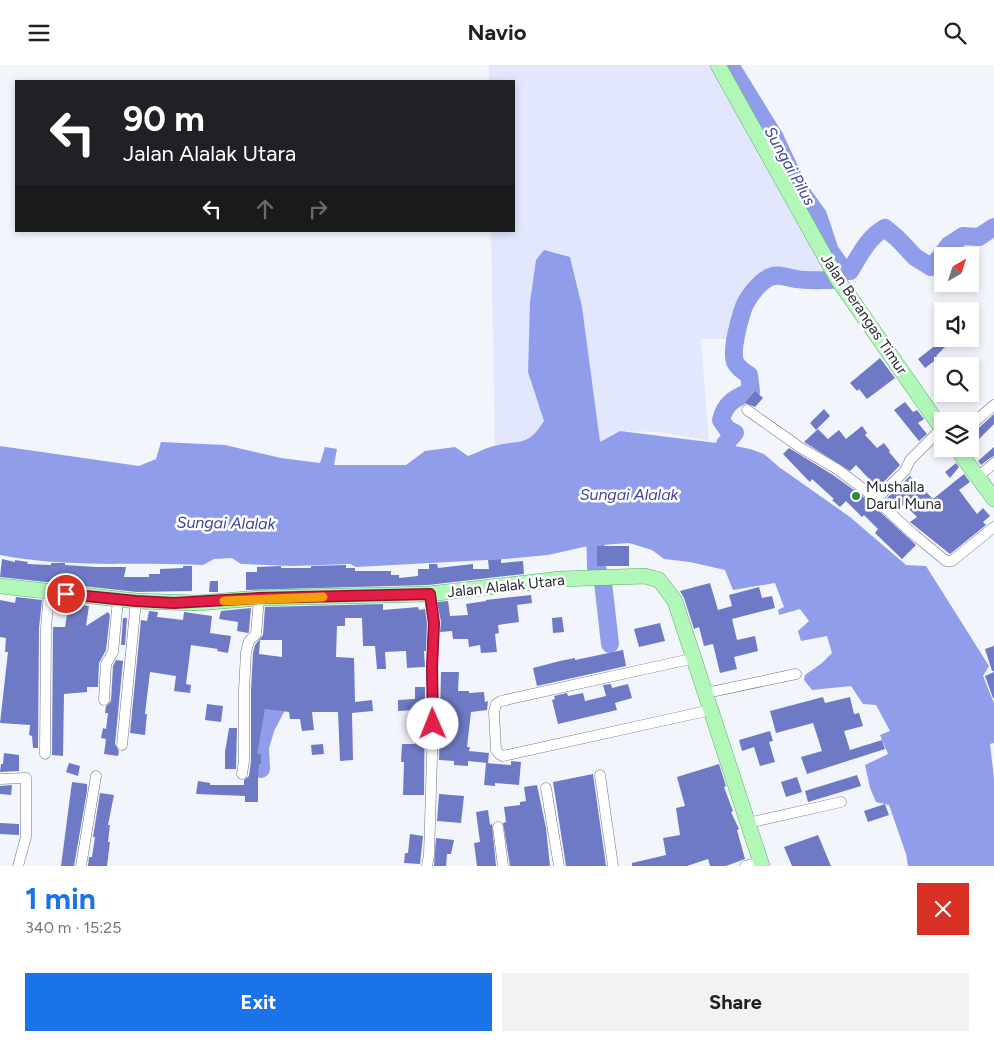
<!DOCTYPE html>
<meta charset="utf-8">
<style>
:root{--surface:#fff;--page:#f2f2f2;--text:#202124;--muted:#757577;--accent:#1a73e8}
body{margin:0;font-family:Figtree,sans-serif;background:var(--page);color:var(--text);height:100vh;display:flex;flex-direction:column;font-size:19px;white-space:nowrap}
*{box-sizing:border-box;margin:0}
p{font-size:16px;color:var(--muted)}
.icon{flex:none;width:28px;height:28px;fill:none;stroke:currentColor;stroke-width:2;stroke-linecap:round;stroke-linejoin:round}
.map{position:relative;height:801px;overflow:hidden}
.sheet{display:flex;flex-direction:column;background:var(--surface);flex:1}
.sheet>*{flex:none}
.hud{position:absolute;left:15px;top:15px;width:500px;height:152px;border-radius:0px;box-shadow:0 2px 8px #0003;background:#202124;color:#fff;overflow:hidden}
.needle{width:32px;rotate:39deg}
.tools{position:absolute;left:934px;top:182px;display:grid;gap:10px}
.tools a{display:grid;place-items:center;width:45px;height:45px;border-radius:0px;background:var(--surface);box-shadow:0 2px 8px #0003;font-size:25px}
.pin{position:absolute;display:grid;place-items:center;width:42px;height:42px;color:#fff;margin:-21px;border:2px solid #fff;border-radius:50%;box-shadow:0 1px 5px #0007}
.me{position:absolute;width:55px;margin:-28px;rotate:359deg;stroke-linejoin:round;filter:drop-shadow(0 0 4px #0008)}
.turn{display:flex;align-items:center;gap:18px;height:105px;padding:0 25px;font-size:22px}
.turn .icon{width:65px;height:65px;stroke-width:2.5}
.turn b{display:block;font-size:35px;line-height:42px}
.lanes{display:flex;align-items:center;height:48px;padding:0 25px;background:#0003;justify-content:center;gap:25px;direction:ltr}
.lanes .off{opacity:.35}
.round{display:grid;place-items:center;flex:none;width:52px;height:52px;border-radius:0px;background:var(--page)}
.head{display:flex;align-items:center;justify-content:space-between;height:85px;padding:0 25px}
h1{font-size:30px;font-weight:700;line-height:38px;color:var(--accent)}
.cta{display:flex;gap:10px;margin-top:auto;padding:10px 25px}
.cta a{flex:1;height:58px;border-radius:0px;background:var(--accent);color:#fff;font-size:20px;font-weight:700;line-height:58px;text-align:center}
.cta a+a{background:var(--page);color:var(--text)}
header{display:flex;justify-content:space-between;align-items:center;height:65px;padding:0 25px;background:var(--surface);font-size:22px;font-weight:700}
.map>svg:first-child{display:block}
.built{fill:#e2e7fd}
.water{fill:#909deb}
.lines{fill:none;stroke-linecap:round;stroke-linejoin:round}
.river{stroke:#909deb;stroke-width:18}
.building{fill:#6e7ac5;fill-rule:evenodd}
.street-casing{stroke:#6f7384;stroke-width:11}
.primary-casing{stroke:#60ad6b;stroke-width:16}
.street{stroke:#fff;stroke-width:10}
.primary{stroke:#b1f8b8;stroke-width:15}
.route-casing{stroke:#92132f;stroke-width:12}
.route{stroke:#e11d48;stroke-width:9}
.slow{stroke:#f59e0b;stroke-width:9}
.poi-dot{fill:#2d8a3c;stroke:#fff;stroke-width:2}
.labels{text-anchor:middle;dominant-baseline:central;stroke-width:5;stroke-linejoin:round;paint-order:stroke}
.street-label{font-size:15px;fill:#292b32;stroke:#fff}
.poi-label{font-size:15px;fill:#292b32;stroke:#fff;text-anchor:start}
.water-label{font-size:16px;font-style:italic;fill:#3d429e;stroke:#fff}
</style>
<header><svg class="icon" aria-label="menu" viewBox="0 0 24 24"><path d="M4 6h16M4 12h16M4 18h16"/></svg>Navio<svg class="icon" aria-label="search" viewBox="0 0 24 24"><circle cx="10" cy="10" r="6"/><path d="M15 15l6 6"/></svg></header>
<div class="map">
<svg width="994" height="801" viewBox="0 0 994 801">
<rect width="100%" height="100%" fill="#f3f5fd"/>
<path class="built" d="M489,0H713L831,215L774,205L757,213L738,238L729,274H701L709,376L659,367L620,366L600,377L597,369L495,381L491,166H514V16H489Z"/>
<path class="water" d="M544,185L570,192L582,242L600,377L620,366L725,379L750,384L764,389L779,402L850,452L906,500L926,501L989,601L983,611L994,638V678L990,679L994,713V801H908L906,789L889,740L876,737L870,723L865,700L888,689L880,670L890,666L876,640L863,639L851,621L812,625L804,615L805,610L822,598L832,588L827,571L801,576L798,566L809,556L800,544L779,550L778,545L784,542L775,518L733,525L725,505L690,497L664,494L652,485L629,478L588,481L548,490L505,494L356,502L350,499L292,501L241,499L232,493L214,494L203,500C135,497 67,503 0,490V381L139,401L156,394L161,377L225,380L281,393L320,398L325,382L337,384L334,400H406L425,386L455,382L468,391C477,388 485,383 494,381C520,374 527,383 544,356L528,307L530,237L536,195Z"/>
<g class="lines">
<g class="river">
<path d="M730,0L775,73L799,124L818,150L830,186L840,200L841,206"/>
<path d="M722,403L725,379L735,368L727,364L721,355C725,337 736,333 751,326L749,310C744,307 738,303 735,297C731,285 739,256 743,244C747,233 759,217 770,212C779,208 787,213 796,214C807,216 819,215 831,215L841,206H850C860,190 868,172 885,163L897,173L915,192L931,202L942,190L949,180L963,171L979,172L994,162"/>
<path d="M595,457L596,502L603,517L610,579"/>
<path d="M261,704L260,682L266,662L278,639L277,626L279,625"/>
</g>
</g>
<g class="building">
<path d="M942,271V274H953L936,291L938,293L925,303L918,294L937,279L935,277Z"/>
<path d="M880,293L895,313L867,334L859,324L857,326L850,318Z"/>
<path d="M755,326L763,333L755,342L745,338Z"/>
<path d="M905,337L913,347L917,345L924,354L918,358L927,369L919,376L894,345Z"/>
<path d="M824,344L830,351L816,365L810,358Z"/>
<path d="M994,349V359L975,378L970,371Z"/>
<path d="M862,361L867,368L865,370L877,383L884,378L890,386L889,387L900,400L876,425L867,418L871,416L856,400L850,406L804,377L818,364L828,374L839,365L846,374Z"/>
<path d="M994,382V391L990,393L981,400L978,396Z"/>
<path d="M789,383L833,410L865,433L916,480L902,494L875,468L878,464L864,450L862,452L846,436L840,442L832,435L834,434L812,414L810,417L802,409L783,389Z"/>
<path d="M956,398L959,402L950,413L945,407Z"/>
<path d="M964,409L970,417L959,425L977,449L983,443L990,451L983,457L986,460L950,489L910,457L917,452L904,439L898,445L886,434L910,411L933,434Z"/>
<rect x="597" y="481" width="32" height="20"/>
<path d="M2,494L15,497V495L28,497L27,499L51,500V498H65V500L96,502H126L124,512H149V509H160V504L183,503V501H192V526L137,527L0,512Z"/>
<path d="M501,494V498L523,496L524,509L428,520L246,525V507H257V502L281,501V503H311V501L346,500V503H355V506H391V510H399V513L418,511V504H429V499H437L438,503L473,499V504H489L488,495Z"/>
<path d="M210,516H218V527H209Z"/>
<path d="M710,518L718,545L732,541L729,530L759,522L762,533L772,531L775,543L732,554L737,575L755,571L758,586L734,592L737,604L720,608L713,579L704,581L699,562L694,564L684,533L680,526Z"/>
<path d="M531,530L532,538L517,540L519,557L498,560L499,568L495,569L497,587L481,588L480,580L469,582L468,574H453L452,566L440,567L441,557L437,537L448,536L450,551L468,550L466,539L486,536V535Z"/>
<path d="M16,532L42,535L39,563L38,683H33L32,671L29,670L30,660L0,658L8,587H5L6,573L0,572V535L15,538Z"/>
<path d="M69,538L89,541L86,561L108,547L110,550L106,585L99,598L98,622H87V627L64,629L63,691L52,690L53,562H65Z"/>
<path d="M383,539V545L418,542L419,545L425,544L427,558L426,586H424L425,602L407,603L406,586L385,587L386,604H377L375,581H363L362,553H345V561H337L336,592L354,593L355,637L372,635L373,646L352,648L353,695L340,696L338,647H312L314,665L302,666L300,654H290L289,647L265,644L257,689H261V699H259L258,712V737H245V731L196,729L198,716L210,718V720H244V715L249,711L251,696V625L253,588L255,580L263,570L265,542ZM260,575H282V592L259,589Z"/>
<path d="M251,543L249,566L248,568L237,566L238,557L219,554L221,546Z"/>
<path d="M149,546L158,547L157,552L183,555L184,547L212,551L210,568L231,571L228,588L217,586L218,584L191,580L186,619L191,620L190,628L174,626L176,611L150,607L145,649H147L145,670L130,668L141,555L147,556Z"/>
<path d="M562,552L564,567L553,568L552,553Z"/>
<path d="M123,553H127L125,580H121Z"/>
<path d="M660,558L665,576L639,582L634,564Z"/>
<path d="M994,581V606H992L985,584Z"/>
<path d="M623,585L626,601L537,621L533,603L560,596L575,593V595Z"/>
<path d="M116,595L123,596L115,679L119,686L118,691L104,689L106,674L101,673L103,663L106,664L108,648H105L106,641L111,636L113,601Z"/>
<path d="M441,607H459L458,626H469V628L484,627L485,637L488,636L487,645L471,647L467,682H470L469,686L489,688L488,698L468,696V701L454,700V696L439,695Z"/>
<path d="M994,607V633H993L985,611Z"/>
<path d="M611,619L612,623L628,619L632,633L615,638L617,645L558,659L552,635L555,634L554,631L567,628L568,631L583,628L585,636L606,631L603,620Z"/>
<path d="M415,622H425L424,730H403L404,697H401L402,679H415V645L398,646V635L415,634Z"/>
<path d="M823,632L825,638L850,632L854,649L859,648L863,661L844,666L850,685L882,675L885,684L807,709L801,692L822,686L813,658L776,668L770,646Z"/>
<path d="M207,639L223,641L221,657L205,655Z"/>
<path d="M229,663H237L236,704H225V687Z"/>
<path d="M770,666L773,676L769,677L775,697L760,701L754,682L742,686L739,675Z"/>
<path d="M323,679L324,689L312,690L311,680Z"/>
<path d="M4,688L19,690V706L0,707L1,699H3Z"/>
<path d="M511,696L521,697L519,720L495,718V721L484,720L486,698L511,700Z"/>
<path d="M69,698L80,701L78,711L66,707Z"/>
<path d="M719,699L726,721L724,722L733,746L731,747L739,764L737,765L745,794L726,801H710L708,794L687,801H632V798L666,790L663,773L680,770L676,743L685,741L677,712Z"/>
<path d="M593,709L606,801H566L553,717Z"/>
<path d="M857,710L861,721L808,737L805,726Z"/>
<path d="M797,712L802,727L786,732L781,717Z"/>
<path d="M72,717L87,719V726L74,801H61Z"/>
<path d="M12,720L11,730L0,729V721Z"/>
<path d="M537,720L546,763L550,801H510L503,758L506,757L504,742L520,740V737L526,736L524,722Z"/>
<path d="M100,728L114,730L108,760H110L108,777H110L107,801H88L89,792H92L95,772H93Z"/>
<path d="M439,729L464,731L461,758L437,756Z"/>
<path d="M885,739L889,750L868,757L864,746Z"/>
<path d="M488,745L490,760L492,759L496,801H477L474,778L480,777L476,747Z"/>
<path d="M0,758L19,759V770L0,769Z"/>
<path d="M410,769L423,771L420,799L404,798L405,788H408Z"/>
<path d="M818,770L831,801H792L784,782Z"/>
<path d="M436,773L454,775L451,789H447L446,801H434Z"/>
</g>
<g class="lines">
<defs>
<g id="street">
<path d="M747,345L801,383L837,404L869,428L912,468L946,496H952L994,462"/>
<path d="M970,361L994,340"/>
<path d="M978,412L994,398"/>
<path d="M876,434L905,406L910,395L942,363"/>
<path d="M695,593L501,636L496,639L494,647L496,685L499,689L503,691L711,645"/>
<path d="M706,628L796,609"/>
<path d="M104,635L106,599L113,587L118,535"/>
<path d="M122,680L136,536"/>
<path d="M45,689L46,563L49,528"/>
<path d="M242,709L244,696V625L246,587L249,576L256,569L259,533"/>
<path d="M600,710L613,801"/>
<path d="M0,714L26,713V772L18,801"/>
<path d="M546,723L559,801"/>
<path d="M748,758L841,737"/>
<path d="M498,762L503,801"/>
<path d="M81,801L96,711"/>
<path d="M427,801L429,790L433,659L432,602L434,558L429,529"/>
<path d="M745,801L760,797"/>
</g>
<g id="primary">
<path d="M718,0L838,215L942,364"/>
<path d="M957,384L994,434"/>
<path d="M0,521L136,536L198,538L259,533L429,529L560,514L645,511L659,515L675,536L762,801"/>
</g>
</defs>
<use href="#street" class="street-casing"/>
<use href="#primary" class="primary-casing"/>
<use href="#street" class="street"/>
<use href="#primary" class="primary"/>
</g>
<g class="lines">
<defs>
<path id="route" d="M66,529L136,536L174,538L259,533L430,529L434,558L432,602L433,659"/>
</defs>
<use href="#route" class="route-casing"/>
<use href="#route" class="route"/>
<path class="slow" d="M224,536L323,532"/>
</g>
<circle class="poi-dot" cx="856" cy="431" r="5"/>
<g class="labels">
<g class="street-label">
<text transform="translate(864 249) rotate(56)">Jalan Berangas Timur</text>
<text transform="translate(506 521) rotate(-6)">Jalan Alalak Utara</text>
</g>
<g class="poi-label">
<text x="866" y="422">Mushalla<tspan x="866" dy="17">Darul Muna</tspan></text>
</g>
<g class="water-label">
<text transform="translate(790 101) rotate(61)">Sungai Pilus</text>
<text x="629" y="429">Sungai Alalak</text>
<text transform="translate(226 458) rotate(1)">Sungai Alalak</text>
</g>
</g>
</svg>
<div class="tools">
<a><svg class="needle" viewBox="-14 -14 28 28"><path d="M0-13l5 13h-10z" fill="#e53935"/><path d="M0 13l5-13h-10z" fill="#757577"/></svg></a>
<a><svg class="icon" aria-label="sound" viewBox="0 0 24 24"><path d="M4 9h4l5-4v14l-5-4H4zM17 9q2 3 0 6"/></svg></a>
<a><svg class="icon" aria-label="search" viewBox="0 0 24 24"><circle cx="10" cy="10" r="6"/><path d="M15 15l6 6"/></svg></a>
<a><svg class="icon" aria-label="layers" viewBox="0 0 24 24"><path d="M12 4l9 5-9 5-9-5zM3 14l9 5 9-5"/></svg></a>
</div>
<div class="pin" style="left:66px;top:529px;background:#d93025"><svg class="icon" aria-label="arrive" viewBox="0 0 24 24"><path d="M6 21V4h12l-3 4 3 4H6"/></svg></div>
<svg class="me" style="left:433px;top:659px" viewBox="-20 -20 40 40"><circle r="19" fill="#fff"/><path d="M0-13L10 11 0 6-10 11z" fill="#e11d48"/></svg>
<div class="hud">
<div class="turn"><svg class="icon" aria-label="left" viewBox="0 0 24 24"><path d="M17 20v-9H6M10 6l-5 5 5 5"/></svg><div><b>90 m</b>Jalan Alalak Utara</div></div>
<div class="lanes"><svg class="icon" aria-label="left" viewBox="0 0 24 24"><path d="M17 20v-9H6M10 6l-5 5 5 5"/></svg><svg class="icon off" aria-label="ahead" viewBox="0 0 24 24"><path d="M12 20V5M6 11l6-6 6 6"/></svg><svg class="icon off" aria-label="right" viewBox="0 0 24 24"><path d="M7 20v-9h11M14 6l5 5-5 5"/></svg></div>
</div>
</div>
<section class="sheet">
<div class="head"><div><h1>1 min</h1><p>340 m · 15:25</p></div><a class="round" style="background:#d93025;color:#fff"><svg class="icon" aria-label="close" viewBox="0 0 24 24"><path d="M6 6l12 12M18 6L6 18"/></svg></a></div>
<div class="cta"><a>Exit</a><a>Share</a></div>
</section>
